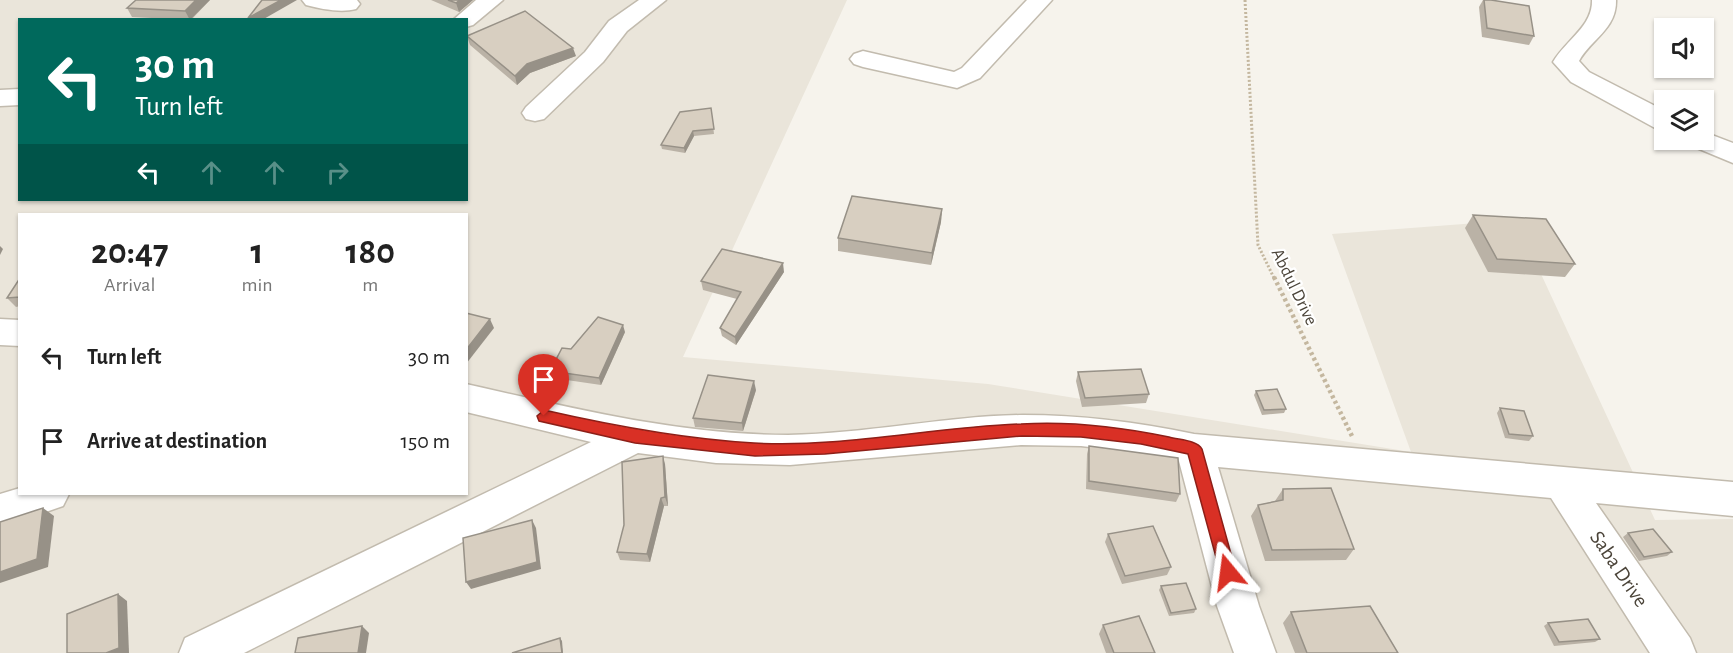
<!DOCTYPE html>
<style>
:root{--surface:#fff;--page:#f6f6f6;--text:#222;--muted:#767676}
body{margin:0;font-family:"Alegreya Sans",sans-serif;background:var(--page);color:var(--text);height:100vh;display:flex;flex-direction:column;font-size:22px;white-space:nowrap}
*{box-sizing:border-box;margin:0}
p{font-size:20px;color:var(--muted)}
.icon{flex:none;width:33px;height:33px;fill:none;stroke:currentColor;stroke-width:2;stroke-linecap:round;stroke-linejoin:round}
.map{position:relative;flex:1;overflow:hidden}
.drawer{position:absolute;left:18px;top:213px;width:450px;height:282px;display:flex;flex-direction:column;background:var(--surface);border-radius:0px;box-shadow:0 2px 4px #0004}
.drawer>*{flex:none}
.guide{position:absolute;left:18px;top:18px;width:450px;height:183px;border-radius:0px;box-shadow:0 2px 4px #0004;background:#00695c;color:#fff;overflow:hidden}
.fabs{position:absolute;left:1654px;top:18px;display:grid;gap:12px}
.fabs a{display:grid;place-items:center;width:60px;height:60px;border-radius:0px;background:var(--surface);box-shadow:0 2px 4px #0004;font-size:30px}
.pin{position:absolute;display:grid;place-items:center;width:51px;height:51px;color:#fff;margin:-62px -26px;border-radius:50% 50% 50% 0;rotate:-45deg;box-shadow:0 0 6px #0007}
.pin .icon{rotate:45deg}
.me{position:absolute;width:66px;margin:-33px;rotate:344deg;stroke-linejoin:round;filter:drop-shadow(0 0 4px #0008)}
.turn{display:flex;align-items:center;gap:21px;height:126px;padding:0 18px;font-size:27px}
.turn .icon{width:78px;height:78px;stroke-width:2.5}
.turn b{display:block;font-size:42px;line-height:51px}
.lanes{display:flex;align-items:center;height:57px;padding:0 18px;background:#0003;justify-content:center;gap:30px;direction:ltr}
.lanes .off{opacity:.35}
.eta{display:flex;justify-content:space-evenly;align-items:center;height:102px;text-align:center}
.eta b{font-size:36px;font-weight:700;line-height:42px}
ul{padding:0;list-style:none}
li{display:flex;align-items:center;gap:18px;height:84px;padding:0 18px}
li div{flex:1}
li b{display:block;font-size:22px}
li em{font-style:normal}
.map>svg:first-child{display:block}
.residential{fill:#eae5da;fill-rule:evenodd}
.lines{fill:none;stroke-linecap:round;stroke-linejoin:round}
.minor-casing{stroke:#c2bbae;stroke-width:3}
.path-far1{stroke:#c4b79f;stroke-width:3;stroke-dasharray:2 2;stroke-linecap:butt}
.path{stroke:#c4b79f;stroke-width:4.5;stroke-dasharray:3 3;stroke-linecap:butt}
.minor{fill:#fff;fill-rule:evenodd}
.wall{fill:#bab2a6}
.shaded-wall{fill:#979187}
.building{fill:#d8cfc1;stroke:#979187;stroke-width:1.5}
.route{fill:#d93025;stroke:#8d1f18;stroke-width:1.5}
.labels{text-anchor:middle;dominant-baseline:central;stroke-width:4.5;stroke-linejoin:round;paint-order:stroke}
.street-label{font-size:18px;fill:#4b4439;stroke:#fff}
.near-street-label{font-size:21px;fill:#4b4439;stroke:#fff}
</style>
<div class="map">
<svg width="1733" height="653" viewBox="0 0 1733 653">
<rect width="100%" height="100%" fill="#f6f3ec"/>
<path class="residential" d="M0,0H847L683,357L988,384L1411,452L1332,234L1516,220L1655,520L1733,519V653H0ZM20,20H466V200H20ZM20,214H466V494H20Z"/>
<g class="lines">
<defs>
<g id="minor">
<path d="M302,0H357L360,4L356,9C341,13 321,9 306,5Z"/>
<path d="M476,0H503L473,25L466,27V20H453Z"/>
<path d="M639,0H666L627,31L603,62L544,119L535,121L526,119L522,113L526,107L585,52L609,21Z"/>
<path d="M1027,0H1052L980,78L957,88L863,67L854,64L850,59L854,54L863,51L954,72L962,68Z"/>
<path d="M1592,0H1616C1617,29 1591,39 1579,61L1589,72L1665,111V130L1655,128L1571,82L1553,62C1566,40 1593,26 1592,0Z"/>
<path d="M20,89V105L0,106V90Z"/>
<path d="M1704,132L1733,143V163L1692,146L1689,140H1704Z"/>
<path d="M0,319L20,320V346L0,345Z"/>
<path d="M466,384C573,408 678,435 788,435C866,434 945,416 1023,415C1081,415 1137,422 1194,434L1733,482V516L1596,503L1690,638L1696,653H1650L1551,498L1218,467L1259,606L1276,653H1234L1217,606L1179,461L1141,453L1081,446L1021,445L790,465L716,463L638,453L244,653H179L185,638L591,442L466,412Z"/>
<path d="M20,488V494H69L63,506L0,528V494Z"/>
</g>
</defs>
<use href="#minor" class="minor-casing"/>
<path class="path-far1" d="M1245,0L1258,245L1274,278"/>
<path class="path" d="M1274,277L1352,436"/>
<use href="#minor" class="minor"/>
</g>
<g class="wall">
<path d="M210,0L191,20L132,17L127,8Z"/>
<path d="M431,0H473L459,12Z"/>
<path d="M1483,0H1491L1534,36L1529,45L1482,37L1479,7Z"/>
<path d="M467,36L576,56L530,73L517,85L470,45Z"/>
<path d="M711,108L714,134L694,136L685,153L662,149L661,145Z"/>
<path d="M942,209L941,222L931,265L838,251V238Z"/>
<path d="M1473,215L1575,264L1565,277L1488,272L1465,228Z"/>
<path d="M784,272L736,345L722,336L720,328L737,299L703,290L701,281Z"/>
<path d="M20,278V306L16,307L7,298Z"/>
<path d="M625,332L601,385L553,378L550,371L571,349Z"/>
<path d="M1078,372L1149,394L1146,403L1082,407L1076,381Z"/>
<path d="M756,390L743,431L695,427L693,418Z"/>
<path d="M1256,391L1286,409L1284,413L1262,415L1254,395Z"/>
<path d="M1500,408L1533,436L1529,441L1505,438L1497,413Z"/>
<path d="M1089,446L1180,494L1176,502L1086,489L1087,454Z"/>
<path d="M665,464L668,506H664L650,562L620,560L617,552Z"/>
<path d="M1283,489L1354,549L1346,560L1265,561L1251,516L1258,505L1275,501Z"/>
<path d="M1628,533L1672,552L1667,556L1639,561L1623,537Z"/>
<path d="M1108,534L1171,567L1167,575L1122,584L1105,542Z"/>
<path d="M1161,586L1196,609L1194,613L1169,616L1159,590Z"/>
<path d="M1291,612L1398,653H1295L1283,623Z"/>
<path d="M1548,623L1600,639L1595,642L1554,646L1544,626Z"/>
<path d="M1103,625L1155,653H1106L1099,634Z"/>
</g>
<g class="shaded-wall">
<path d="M196,0H210L190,20L185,11Z"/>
<path d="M281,0H297L262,20H250L248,18Z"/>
<path d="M460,0H473L459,12L456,3Z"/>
<path d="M573,48L576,56L530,73L517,85L515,76L527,64Z"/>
<path d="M693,131L694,136L685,153L684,148Z"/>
<path d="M942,209L941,222L931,265L932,253Z"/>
<path d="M0,246L3,249L0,255Z"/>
<path d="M783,263L784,272L736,345L735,337Z"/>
<path d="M490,319L494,328L466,364V350Z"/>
<path d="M623,325L625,332L601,385L599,378Z"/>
<path d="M754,381L756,390L743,431L742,423Z"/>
<path d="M663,456L665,464L668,506L665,497Z"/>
<path d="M661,498L664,506L650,562L647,554Z"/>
<path d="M43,508L54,516L48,567L0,583V572Z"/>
<path d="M532,520L536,528L541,569L471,589L466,582Z"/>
<path d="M118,594L127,601L129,653H106Z"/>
<path d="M362,626L369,633L366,653H358Z"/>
<path d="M560,638L562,641L563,653H562Z"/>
</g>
<g class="building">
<path d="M136,0H196L185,11L127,8Z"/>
<path d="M262,0H281L248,18Z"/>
<path d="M448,0H460L456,3Z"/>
<path d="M1484,0H1491L1529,6L1534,36L1487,28Z"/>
<path d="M525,11L573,48L527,64L515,76L467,36Z"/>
<path d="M711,108L714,129L693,131L684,148L661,145L680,112Z"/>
<path d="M852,196L942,209L932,253L838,238Z"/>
<path d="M1473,215L1546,219L1575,264L1497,259Z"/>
<path d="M722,249L783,263L735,337L720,328L741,292L701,281Z"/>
<path d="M20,278V297L7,298Z"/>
<path d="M466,313L490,319L466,350Z"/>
<path d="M598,317L623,325L599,378L550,371L562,348L571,349Z"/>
<path d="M1141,369L1149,394L1085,398L1078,372Z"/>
<path d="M708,375L754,381L742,423L693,418Z"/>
<path d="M1277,389L1286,409L1264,410L1256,391Z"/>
<path d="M1500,408L1524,411L1533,436L1509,434Z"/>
<path d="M1089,446L1178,458L1180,494L1089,481Z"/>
<path d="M663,456L665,497L661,498L647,554L617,552L624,525L622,462Z"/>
<path d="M1331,488L1354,549L1272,550L1258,505L1283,500V489Z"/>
<path d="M43,508L37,559L0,572V522Z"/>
<path d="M532,520L537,562L466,582L463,538Z"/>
<path d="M1153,526L1171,567L1125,576L1108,534Z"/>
<path d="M1653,529L1672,552L1644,557L1628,533Z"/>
<path d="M1186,583L1196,609L1171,613L1161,586Z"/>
<path d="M118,594L119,648L106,653H67V614Z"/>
<path d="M1370,606L1398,653H1307L1291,612Z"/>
<path d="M1139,616L1155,653H1114L1103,625Z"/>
<path d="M1588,619L1600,639L1559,642L1548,623Z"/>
<path d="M362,626L358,653H295L298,638Z"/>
<path d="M560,638L562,653H512Z"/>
</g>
<path class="route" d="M544,410C614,426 683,439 754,443C843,448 932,427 1021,424C1070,421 1121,427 1169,437C1179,440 1197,440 1202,449L1236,572L1234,577L1228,580L1222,577L1220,572L1188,454L1141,444L1081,437L1022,436L825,454L755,456L635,443L539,421L537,416Z"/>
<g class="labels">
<g class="street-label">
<text transform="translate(1294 287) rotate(64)">Abdul Drive</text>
</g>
<g class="near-street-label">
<text transform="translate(1619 569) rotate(56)">Saba Drive</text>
</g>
</g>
</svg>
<div class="fabs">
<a><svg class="icon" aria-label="sound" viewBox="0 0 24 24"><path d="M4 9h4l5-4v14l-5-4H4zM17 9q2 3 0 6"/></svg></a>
<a><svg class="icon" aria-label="layers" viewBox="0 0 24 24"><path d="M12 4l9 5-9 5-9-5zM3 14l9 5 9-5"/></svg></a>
</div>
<div class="pin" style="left:544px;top:416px;background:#d93025"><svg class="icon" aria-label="arrive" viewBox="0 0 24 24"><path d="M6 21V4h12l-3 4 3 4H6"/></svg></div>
<svg class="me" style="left:1228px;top:572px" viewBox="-20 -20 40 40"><path d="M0-17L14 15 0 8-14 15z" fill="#d93025" stroke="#fff" stroke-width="4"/></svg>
<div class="guide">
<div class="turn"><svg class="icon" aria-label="left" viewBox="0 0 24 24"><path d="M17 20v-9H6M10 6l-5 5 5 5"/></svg><div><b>30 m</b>Turn left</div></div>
<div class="lanes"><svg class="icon" aria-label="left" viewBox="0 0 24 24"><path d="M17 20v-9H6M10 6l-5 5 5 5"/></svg><svg class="icon off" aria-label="ahead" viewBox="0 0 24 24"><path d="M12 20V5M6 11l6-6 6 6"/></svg><svg class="icon off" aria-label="ahead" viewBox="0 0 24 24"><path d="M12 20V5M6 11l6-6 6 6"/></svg><svg class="icon off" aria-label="right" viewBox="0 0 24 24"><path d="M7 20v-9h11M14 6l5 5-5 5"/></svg></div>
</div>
<section class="drawer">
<div class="eta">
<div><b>20:47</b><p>Arrival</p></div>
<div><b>1</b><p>min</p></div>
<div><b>180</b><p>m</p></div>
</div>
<ul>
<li><svg class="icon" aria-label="left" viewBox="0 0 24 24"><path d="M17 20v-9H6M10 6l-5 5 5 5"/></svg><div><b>Turn left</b></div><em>30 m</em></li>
<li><svg class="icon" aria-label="arrive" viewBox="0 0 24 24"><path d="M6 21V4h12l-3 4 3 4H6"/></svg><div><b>Arrive at destination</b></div><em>150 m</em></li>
</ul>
</section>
</div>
